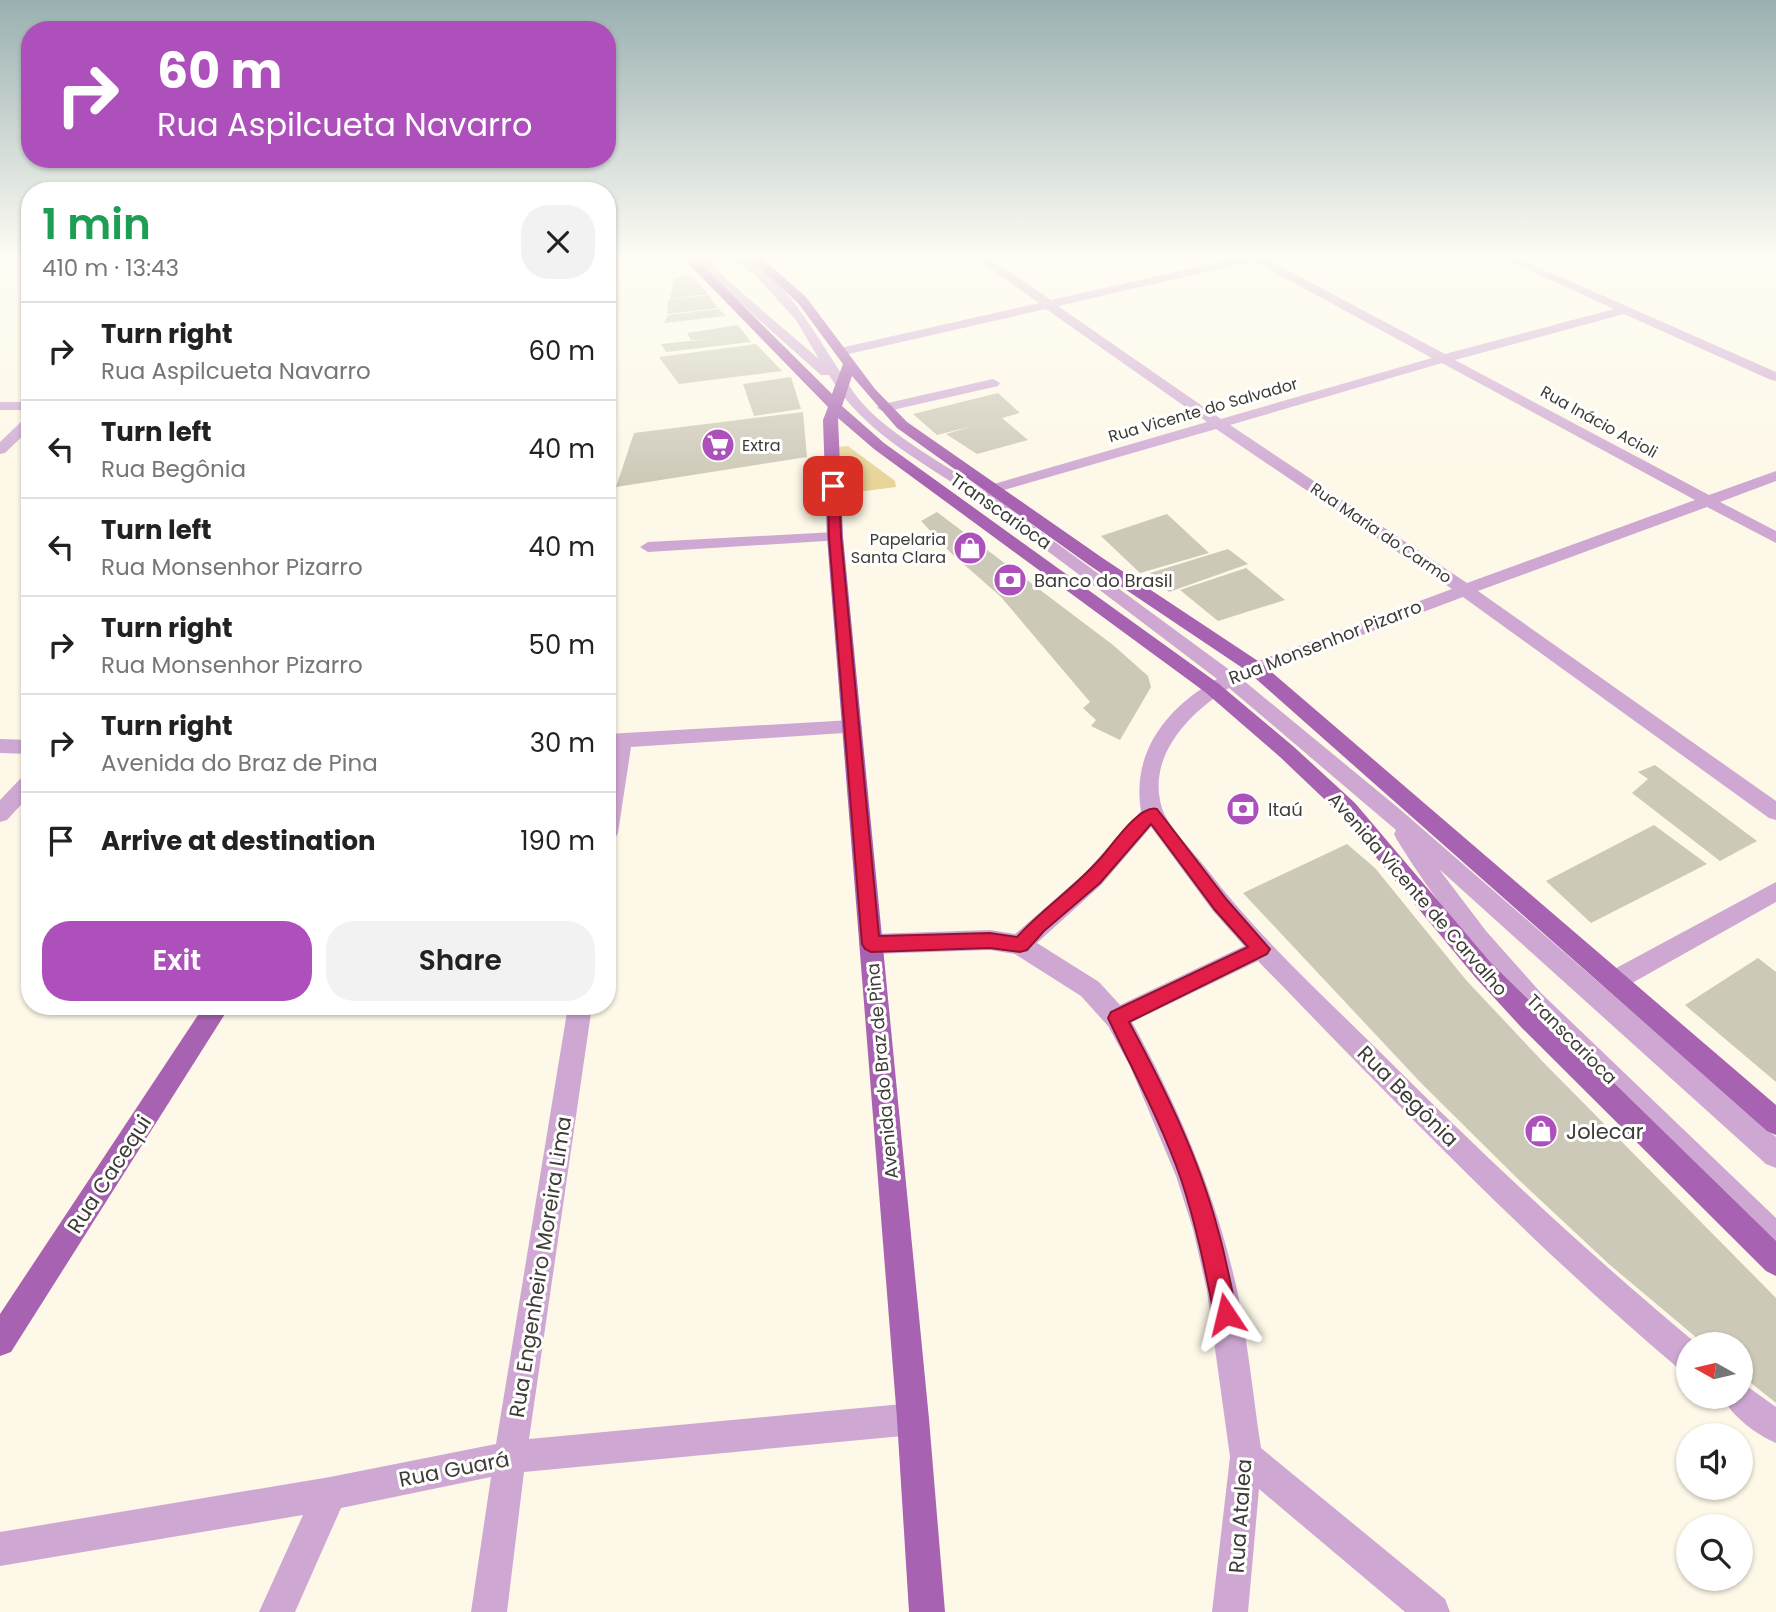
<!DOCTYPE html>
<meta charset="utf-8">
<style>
:root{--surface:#fff;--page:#f2f2f2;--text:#222;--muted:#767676;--line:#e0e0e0;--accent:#ad50bb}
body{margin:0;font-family:Poppins,sans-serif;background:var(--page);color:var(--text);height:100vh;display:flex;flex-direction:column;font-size:26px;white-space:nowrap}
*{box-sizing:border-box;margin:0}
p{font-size:23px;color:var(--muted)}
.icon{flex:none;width:38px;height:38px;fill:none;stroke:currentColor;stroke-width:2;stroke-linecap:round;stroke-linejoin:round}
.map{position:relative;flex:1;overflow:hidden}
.sheet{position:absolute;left:21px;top:182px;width:595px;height:833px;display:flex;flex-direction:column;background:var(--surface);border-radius:28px;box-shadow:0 2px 5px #0004}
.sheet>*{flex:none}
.top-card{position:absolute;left:21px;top:21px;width:595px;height:147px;border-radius:28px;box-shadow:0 2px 5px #0004;background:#ad50bb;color:#fff;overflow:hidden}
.needle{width:46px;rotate:278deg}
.tools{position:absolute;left:1676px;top:1332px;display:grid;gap:14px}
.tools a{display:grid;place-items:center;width:77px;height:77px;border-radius:50%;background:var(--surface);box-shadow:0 2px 5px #0004;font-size:35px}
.pin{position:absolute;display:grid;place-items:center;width:60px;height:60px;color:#fff;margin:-30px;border-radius:14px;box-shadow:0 4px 10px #0006}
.me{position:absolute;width:77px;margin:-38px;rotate:350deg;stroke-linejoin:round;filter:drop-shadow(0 0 5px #0008)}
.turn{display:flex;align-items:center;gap:24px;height:147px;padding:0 21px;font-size:32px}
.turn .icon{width:91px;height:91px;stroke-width:2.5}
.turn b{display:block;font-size:49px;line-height:60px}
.round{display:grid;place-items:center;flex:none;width:74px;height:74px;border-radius:28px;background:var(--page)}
.head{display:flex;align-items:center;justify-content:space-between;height:119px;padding:0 21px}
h1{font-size:42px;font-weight:600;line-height:52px;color:#1e9e55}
.action{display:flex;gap:14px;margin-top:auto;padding:14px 21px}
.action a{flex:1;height:80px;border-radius:28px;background:var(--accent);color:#fff;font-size:28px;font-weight:600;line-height:80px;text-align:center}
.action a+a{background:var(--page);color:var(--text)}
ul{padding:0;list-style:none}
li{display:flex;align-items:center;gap:21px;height:98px;padding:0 21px;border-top:2px solid var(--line)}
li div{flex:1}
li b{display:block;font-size:26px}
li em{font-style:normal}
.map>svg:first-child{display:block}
.green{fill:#e7d598}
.building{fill:#cdc9b8}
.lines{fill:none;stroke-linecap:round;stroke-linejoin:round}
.minor{fill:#cea8d3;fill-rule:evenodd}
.major{fill:#a762b1;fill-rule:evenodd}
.route{fill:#e11d48;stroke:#92132f;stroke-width:2}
.labels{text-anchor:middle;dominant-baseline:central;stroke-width:6;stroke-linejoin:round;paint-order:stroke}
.far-street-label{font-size:16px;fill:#3e3c36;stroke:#fff}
.far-poi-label{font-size:16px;fill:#3e3c36;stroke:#fff;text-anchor:start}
.street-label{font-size:18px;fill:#3e3c36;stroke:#fff}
.poi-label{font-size:18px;fill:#3e3c36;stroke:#fff;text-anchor:start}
.near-street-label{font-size:21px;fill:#3e3c36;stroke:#fff}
.near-poi-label{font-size:21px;fill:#3e3c36;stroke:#fff;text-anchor:start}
</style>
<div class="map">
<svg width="1776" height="1612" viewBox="0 0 1776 1612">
<rect width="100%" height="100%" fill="#fdf8e7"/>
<path class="green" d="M848,446L895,481L896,487L841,494L837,447Z"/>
<g class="building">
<path d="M691,275L708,294L670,299L674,279Z"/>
<path d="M708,295L718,308L667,314L668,300Z"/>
<path d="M719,309L726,316L664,323L668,315Z"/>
<path d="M738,325L751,342L666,352L661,344L709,339L691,340L687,333Z"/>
<path d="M756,344L782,371L679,384L659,357Z"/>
<path d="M791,377L801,409L754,416L743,384Z"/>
<path d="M998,393L1020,413L1002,418L1028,440L977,454L946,434L973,426L937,435L913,414Z"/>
<path d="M803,412L807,457L616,487L634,433Z"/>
<path d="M937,512L1113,645L1148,676L1151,687L1120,740L1091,726L1096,720L1083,708L1090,702L1001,597L951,553L921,521Z"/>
<path d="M1167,514L1209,553L1140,573L1101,536Z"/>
<path d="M1228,549L1248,564L1169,592L1150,573Z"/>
<path d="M1246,568L1285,600L1218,621L1180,590Z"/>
<path d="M1655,765L1757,841L1720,861L1632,793L1648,779L1638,772Z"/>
<path d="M1654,825L1707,864L1591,923L1546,881Z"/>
<path d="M1347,844L1375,868L1466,980L1545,1064L1776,1298V1403L1741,1375V1344H1704L1610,1265L1519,1180L1421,1083L1243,893Z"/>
<path d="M1758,958L1776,972V1082L1685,1005Z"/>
</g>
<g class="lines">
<g class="minor">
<path d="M695,258H707L728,281L819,359L796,320L756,276L732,258C783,257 833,371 864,405C893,437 949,467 986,492L987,486L1207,422L1046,309L840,356L834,352L840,348L1039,303L976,258H989L1051,300L1238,258H1265L1445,354L1614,309L1502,258H1517L1776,372V381L1771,380L1624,314L1455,360L1709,495L1776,471V481L1720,502L1776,531V543L1707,507L1478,591L1776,801V820L1769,818L1463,597L1243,680L1402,811L1776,1137V1168L1766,1164L1439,869L1486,931L1541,993L1776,1218V1251L1766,1247C1714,1200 1665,1151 1616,1102C1535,1020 1458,939 1397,840L1394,834L1396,830L1229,688C1189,713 1146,757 1162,808C1167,825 1194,853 1206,868C1256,934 1318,991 1377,1049C1480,1152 1585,1251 1697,1344H1689V1372L1678,1368C1529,1242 1394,1101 1258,961L1132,1022C1178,1106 1217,1197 1237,1290C1248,1342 1253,1396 1261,1448L1445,1599L1450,1612H1405L1259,1489L1248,1612H1212L1230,1457L1207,1291L1193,1229L1176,1176L1130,1066L1108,1026L1081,996L1015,954L990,950L871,954L863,951L859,944L863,937L871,934L990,930L1015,934L1085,873L1141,811C1131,751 1168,707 1217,679C1141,621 1064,563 987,506C932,466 864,436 829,375H821L720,285ZM1254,261L1432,358L1221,419L1058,306ZM1442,363L1695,500L1467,583L1230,425ZM1216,429L1452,589L1231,671L987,492H997ZM1151,827L1213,911L1244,946L1120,1005L1099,982L1037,943L1101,885Z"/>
<path d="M993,379L1000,383L998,386L884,412L877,408L879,405Z"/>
<rect x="0" y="402" width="30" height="8"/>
<path d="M30,417V429L5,453L0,454V442L25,418Z"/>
<path d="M835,532L843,537L841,540L648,552L640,547L648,542Z"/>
<path d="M852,720L859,722L862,727L859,732L631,747L618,833L615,839L607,841V768L611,748H607V734Z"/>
<path d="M0,739L30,740V754L0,753Z"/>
<path d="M30,774V795L7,820L0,822V800L23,776Z"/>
<path d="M1776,882V902L1625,987L1616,990L1607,987L1604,980L1607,973Z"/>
<path d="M568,1006H592L529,1439L913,1403L924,1408L929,1419L924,1430L913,1435L524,1472L507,1612H471L491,1477L341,1508L295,1612H259L303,1515L0,1566V1532L330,1477L496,1444Z"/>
<path d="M1741,1382L1776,1407V1443C1757,1435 1731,1416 1722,1396H1741Z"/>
</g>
<g class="major">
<path d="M683,258H695L832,394L843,364L798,303L749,258H762L806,297L875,389L907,422L1104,559L1261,663L1776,1105V1135L1767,1131L1247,671L1092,567L897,428L852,376L842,406L884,443L1219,684L1294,747L1355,803L1491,963L1776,1241V1276L1766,1271L1521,1027L1475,977L1341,815L1280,757L1205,692L874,449L838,418L843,537L929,1419L945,1612H909L897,1419L827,537L823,420L828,407Z"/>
<path d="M204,1006H230L11,1352L0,1356V1314Z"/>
</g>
</g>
<linearGradient id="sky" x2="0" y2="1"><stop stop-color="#99b0b0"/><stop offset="0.53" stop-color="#fefcf4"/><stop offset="1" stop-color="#fefcf4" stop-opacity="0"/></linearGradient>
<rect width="1776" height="484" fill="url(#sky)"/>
<path class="route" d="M833,483L839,486L841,537L879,936L990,933L1017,937C1044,907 1079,885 1105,853C1115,841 1141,804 1157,809L1227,900L1270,949L1267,954L1129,1022C1164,1087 1199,1158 1218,1230C1226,1258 1231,1286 1237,1314L1234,1322L1226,1326L1217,1322L1214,1314C1205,1269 1196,1224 1181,1179C1162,1124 1133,1071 1108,1018L1111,1012L1248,947L1215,910L1151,824L1100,883L1044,931L1027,950L1020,952L990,948L871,952L865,949L862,944L829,537L828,486Z"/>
<defs>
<symbol id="supermarket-disc" viewBox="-11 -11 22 22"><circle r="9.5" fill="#ad50bb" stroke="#fff"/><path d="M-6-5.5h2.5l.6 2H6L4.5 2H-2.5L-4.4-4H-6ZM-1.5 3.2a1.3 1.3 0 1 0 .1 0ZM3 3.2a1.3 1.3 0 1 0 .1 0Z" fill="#fff"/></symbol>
<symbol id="shop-disc" viewBox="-11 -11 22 22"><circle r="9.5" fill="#ad50bb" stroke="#fff"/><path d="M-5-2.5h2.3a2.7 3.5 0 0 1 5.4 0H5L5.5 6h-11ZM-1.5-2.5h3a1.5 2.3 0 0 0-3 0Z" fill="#fff"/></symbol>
<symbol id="bank-disc" viewBox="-11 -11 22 22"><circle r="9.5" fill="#ad50bb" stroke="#fff"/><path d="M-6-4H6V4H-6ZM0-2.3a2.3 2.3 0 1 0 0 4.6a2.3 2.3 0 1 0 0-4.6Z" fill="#fff"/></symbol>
</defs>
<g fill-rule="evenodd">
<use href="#supermarket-disc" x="699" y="426" width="38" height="38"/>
<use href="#shop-disc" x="951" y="529" width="38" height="38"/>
<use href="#bank-disc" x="991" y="561" width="38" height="38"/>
<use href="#bank-disc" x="1224" y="790" width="38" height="38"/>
<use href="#shop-disc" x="1522" y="1112" width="38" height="38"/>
</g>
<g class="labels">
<g class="far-street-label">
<text transform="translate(1203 410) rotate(-16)">Rua Vicente do Salvador</text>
<text transform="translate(1599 422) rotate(29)">Rua Inácio Acioli</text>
<text transform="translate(1381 533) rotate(34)">Rua Maria do Carmo</text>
</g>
<g class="far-poi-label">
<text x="742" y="445">Extra</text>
<text x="946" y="539" text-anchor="end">Papelaria<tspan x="946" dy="18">Santa Clara</tspan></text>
</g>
<g class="street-label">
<text transform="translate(1001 511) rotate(35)">Transcarioca</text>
<text transform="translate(1325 642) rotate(-21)">Rua Monsenhor Pizarro</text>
<text transform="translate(1418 894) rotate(49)">Avenida Vicente de Carvalho</text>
<text transform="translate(1572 1039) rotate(45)">Transcarioca</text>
<text transform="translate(882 1071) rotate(-95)">Avenida do Braz de Pina</text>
</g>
<g class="poi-label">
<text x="1034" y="580">Banco do Brasil</text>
<text x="1268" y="809">Itaú</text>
</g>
<g class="near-street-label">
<text transform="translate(1408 1096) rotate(45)">Rua Begônia</text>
<text transform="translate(109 1174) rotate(-57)">Rua Cacequi</text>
<text transform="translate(540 1267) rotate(-81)">Rua Engenheiro Moreira Lima</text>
<text transform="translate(454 1469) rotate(-11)">Rua Guará</text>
<text transform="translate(1240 1516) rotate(-86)">Rua Atalea</text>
</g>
<g class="near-poi-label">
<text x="1566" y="1131">Jolecar</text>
</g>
</g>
</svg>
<div class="tools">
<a><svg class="needle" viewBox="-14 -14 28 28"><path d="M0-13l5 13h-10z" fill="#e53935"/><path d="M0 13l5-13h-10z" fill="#767676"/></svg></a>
<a><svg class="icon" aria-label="sound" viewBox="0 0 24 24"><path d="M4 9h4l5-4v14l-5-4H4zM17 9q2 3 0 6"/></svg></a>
<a><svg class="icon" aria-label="search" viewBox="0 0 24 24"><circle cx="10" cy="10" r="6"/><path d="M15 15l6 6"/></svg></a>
</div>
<div class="pin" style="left:833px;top:486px;background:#d93025"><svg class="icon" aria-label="arrive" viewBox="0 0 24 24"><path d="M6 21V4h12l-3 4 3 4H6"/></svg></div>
<svg class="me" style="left:1226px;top:1314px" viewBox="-20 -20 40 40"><path d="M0-17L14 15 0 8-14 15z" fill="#e11d48" stroke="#fff" stroke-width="4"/></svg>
<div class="top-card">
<div class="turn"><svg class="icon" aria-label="right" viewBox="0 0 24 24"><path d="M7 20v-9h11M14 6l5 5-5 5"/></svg><div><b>60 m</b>Rua Aspilcueta Navarro</div></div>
</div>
<section class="sheet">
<div class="head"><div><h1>1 min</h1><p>410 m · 13:43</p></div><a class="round"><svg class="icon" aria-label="close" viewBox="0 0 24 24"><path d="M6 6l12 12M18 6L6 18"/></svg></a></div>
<ul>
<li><svg class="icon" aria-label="right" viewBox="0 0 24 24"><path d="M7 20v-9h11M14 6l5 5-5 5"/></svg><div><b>Turn right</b><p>Rua Aspilcueta Navarro</p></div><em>60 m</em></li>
<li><svg class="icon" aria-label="left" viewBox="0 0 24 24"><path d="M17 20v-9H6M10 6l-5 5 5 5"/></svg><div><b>Turn left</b><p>Rua Begônia</p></div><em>40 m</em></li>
<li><svg class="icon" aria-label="left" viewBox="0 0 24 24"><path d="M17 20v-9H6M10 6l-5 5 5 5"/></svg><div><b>Turn left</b><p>Rua Monsenhor Pizarro</p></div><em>40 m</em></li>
<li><svg class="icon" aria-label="right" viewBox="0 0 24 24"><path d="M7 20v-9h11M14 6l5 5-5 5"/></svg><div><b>Turn right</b><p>Rua Monsenhor Pizarro</p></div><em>50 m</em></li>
<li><svg class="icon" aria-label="right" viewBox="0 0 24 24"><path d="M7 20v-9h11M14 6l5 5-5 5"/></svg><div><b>Turn right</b><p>Avenida do Braz de Pina</p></div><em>30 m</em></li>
<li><svg class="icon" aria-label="arrive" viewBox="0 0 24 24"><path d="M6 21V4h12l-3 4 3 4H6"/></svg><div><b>Arrive at destination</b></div><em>190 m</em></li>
</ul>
<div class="action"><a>Exit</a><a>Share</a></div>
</section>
</div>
